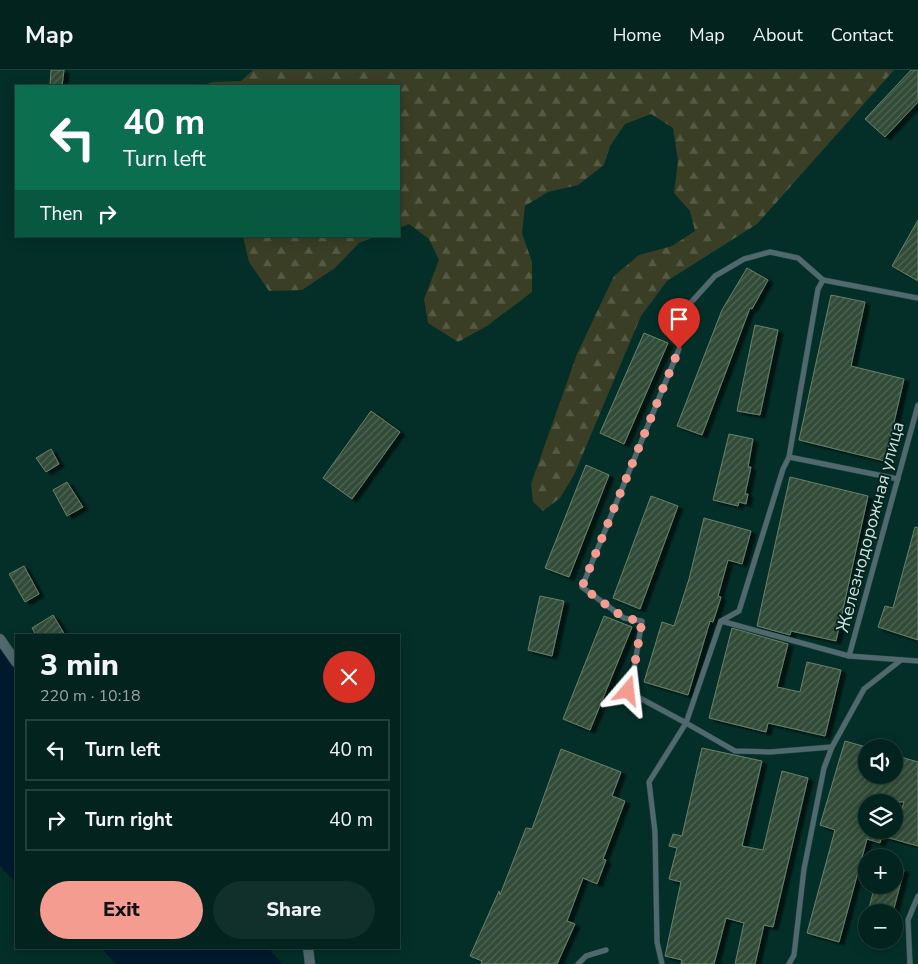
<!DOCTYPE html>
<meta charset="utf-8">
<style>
:root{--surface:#03231e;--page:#112f2b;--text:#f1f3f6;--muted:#97a4a4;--line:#24403c;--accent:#f59c91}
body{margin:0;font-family:"Nunito Sans",sans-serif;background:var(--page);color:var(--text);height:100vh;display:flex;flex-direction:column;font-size:19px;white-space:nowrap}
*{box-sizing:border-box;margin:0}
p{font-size:16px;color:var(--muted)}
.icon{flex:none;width:28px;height:28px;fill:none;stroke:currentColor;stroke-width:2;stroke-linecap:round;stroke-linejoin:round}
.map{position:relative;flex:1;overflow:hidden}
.panel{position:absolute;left:15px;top:564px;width:385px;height:315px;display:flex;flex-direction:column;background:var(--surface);border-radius:0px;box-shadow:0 2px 12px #0003,0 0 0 1px var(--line)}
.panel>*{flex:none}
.hud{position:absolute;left:15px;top:15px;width:385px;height:152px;border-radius:0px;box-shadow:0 2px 12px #0003,0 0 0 1px var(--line);background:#0b6e4f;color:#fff;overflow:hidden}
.tools{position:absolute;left:858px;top:669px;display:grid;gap:10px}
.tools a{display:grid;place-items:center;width:45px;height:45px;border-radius:50%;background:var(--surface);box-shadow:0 2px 12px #0003,0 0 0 1px var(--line);font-size:25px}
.pin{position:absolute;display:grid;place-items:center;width:42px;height:42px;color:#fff;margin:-51px -21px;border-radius:50% 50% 50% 0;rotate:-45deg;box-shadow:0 0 5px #0007}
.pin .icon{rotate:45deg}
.me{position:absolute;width:55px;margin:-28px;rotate:17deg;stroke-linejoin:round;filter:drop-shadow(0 0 4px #0008)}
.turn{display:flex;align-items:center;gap:18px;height:105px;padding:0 25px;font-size:22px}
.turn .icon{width:65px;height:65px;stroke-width:2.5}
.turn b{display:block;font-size:35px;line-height:42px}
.then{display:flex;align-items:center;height:48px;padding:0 25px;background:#0003;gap:10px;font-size:19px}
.round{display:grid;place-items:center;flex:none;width:52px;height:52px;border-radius:26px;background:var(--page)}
.overview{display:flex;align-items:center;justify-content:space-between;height:85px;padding:0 25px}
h1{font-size:30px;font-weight:800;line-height:38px}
.cta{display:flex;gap:10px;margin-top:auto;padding:10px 25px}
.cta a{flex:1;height:58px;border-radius:30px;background:var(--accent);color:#111;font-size:20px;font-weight:800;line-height:58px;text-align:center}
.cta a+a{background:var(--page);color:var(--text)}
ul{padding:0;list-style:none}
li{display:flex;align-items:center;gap:15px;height:62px;margin:0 10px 8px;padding:0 15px;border:2px solid var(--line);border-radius:0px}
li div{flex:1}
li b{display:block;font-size:19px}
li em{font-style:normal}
header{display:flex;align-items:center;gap:30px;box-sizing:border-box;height:70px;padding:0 25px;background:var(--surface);border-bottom:1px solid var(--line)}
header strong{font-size:24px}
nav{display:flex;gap:28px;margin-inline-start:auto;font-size:18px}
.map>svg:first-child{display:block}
.forest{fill:url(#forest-firs)}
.water{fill:#001a2d}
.building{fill:url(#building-hatch);stroke:#67826b;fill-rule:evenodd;filter:url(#shadow)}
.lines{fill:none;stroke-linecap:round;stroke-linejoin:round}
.service-casing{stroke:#244c45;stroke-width:6}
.minor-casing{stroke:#244c45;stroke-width:11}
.service{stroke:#51696e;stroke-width:5}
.minor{stroke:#51696e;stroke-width:10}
.route{stroke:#f59c91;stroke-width:9;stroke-dasharray:0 16.2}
.labels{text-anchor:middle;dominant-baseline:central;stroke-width:4;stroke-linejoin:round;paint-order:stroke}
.street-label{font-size:18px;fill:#cde2dd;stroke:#05241f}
</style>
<header>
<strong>Map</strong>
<nav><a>Home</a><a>Map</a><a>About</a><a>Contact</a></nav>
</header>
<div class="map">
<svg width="918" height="894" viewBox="0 0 918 894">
<defs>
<pattern id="forest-firs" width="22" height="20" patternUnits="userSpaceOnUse" patternTransform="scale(1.25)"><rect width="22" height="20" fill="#393e25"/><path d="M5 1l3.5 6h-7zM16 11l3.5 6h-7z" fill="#545a44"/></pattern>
<pattern id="building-hatch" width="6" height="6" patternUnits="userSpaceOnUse" patternTransform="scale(1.25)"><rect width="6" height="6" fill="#324c37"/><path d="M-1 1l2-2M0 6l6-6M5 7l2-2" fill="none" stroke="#4e6654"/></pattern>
<filter id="shadow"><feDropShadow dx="5" dy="3" stdDeviation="1" flood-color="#0009"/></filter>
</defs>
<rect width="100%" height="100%" fill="#042f28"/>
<g class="forest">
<path d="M253,0H894L757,154L667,211L641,246L574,405L560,428L543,441L533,432L531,414L577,284L614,206L639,185L672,176L695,161L690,141L674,123L678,91L673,58L651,44L625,54L610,76L604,95L578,115L548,122L525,136L522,163L532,192V222L487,256L458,272L428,253L424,229L439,190L429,169L409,154L399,158V16H201L213,12L241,11Z"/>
<path d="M243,166H377L359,173L335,198L302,220L269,221L249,192Z"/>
</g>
<g class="water">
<path d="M0,576L16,600V813L0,796Z"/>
<path d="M101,878H269L282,894H116Z"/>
</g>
<g class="building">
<path d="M51,0H64L62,16H50Z"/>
<path d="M911,0H918V32L885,67L865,49Z"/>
<path d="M918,150V211L892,196Z"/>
<path d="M747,198L768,210L752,239L750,238L702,365L677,356L722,240Z"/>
<path d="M831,225L865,232L851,296L904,309L885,391L799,370Z"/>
<path d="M755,255L778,260L760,345L737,341Z"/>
<path d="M644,263L668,273L624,374L600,363Z"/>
<path d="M371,341L400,362L352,429L323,408Z"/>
<path d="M729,364L753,369L748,397H751L745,424H748L746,434L739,432L738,436L713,430Z"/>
<path d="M51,379L59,394L46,402L36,388Z"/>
<path d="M586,395L609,405L569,507L545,498Z"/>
<path d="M790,407L868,426L836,571L791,561L790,565L757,556Z"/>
<path d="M67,412L83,437L67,446L53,420Z"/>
<path d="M651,426L678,436L640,539L613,528Z"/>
<path d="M704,448L751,461L742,494L728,490L718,526L721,527L713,552L710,551L688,625L644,612L662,552L674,556L689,509Z"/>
<path d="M915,457L918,458V570L878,557L885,536L893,538Z"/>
<path d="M24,496L39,524L25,532L9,504Z"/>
<path d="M540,526L564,531L552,586L528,580Z"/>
<path d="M53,545L65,565H36L32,558Z"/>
<path d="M604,546L632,557L590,660L563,649Z"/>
<path d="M732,558L788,574L777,617L800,622L807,592L841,600L825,666L768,653L766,662L709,648Z"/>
<path d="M845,671L866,677V705H894V685L918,692V776L882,766L880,773L867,769L839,872L807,863L835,760L820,755ZM866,732H904L896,760H866Z"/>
<path d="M702,678L762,691L742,776L763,780L782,701L808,708L773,857L764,855L755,894H735L744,853L726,848L714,894H681L682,890L665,886L681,812L669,809L677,778L669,776L673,764L682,766Z"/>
<path d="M561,679L621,702L612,726L625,731L603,789L606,790L597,814L583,808L567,851L575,854L557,894H481L482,891L470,886L499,821L500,825L526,758L532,759Z"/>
<path d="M894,797L904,800L893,842H868L875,815H894Z"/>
</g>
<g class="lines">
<defs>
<g id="service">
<path d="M666,260L715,206L744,189L770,182L798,188L823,210"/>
<path d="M898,409L789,387L818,219L823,210L918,228"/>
<path d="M721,551L739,541L783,399L789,387"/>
<path d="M849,586L918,335"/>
<path d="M832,677L770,682L735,681L686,653L721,551L849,586L918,591"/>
<path d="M578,894L586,886L606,880"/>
<path d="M662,894L657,872L655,762L649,712L686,653L627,621L634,599L642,551L624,548L582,517L679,279"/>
<path d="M789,894L794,885L804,799L824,698L832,677L864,619L901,590"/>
<path d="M910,894L908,850L918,826"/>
</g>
<g id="minor">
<path d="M0,569L16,592"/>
<path d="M308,878L310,894"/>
</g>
</defs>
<use href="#service" class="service-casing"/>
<use href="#minor" class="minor-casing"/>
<use href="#service" class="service"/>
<use href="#minor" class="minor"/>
</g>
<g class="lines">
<path class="route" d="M628,621L634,599L642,551L624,548L582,517L679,279"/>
</g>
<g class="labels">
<g class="street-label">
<text transform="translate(870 457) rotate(-75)">Железнодорожная улица</text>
</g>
</g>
</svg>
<div class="tools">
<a><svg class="icon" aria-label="sound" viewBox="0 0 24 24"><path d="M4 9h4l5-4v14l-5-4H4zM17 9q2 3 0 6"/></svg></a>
<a><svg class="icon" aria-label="layers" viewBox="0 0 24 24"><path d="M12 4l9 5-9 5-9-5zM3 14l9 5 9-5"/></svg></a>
<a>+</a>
<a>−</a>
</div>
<div class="pin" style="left:679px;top:279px;background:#d93025"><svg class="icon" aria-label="arrive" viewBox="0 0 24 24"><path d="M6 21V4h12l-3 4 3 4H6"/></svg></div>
<svg class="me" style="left:628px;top:621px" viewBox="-20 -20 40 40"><path d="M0-17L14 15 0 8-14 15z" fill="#f59c91" stroke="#fff" stroke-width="4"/></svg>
<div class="hud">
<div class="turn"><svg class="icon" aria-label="left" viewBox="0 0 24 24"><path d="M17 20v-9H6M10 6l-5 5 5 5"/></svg><div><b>40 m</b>Turn left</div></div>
<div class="then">Then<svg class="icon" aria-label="right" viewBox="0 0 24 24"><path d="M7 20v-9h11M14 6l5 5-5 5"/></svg></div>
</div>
<section class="panel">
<div class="overview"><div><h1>3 min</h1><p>220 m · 10:18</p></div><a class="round" style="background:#d93025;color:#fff"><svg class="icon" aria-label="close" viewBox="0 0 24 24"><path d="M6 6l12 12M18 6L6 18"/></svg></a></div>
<ul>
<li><svg class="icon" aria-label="left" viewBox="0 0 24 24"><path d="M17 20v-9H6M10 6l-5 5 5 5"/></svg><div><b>Turn left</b></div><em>40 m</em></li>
<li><svg class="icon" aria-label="right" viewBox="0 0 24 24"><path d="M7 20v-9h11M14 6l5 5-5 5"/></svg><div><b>Turn right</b></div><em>40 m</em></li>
</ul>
<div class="cta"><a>Exit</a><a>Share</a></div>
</section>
</div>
